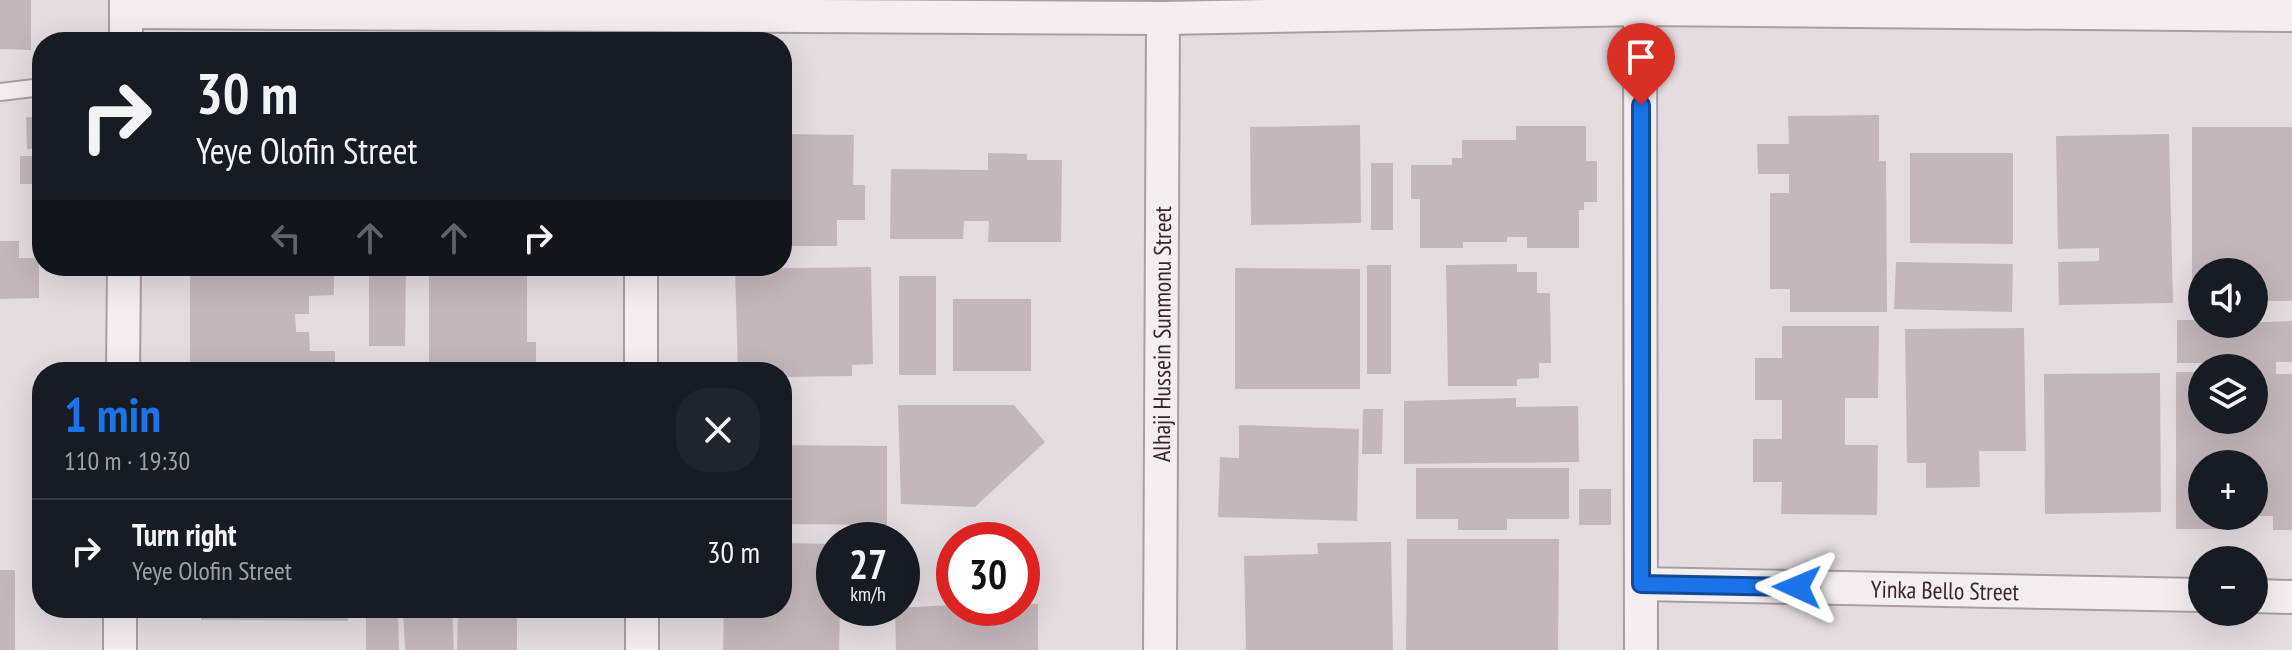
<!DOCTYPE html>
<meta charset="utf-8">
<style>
:root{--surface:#171b24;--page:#20242c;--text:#f1f3f6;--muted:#9ea1a6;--line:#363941;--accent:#1a73e8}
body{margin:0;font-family:"PT Sans Narrow",sans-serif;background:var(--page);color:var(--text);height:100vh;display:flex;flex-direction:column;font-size:30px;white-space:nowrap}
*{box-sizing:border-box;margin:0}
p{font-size:26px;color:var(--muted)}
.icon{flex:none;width:44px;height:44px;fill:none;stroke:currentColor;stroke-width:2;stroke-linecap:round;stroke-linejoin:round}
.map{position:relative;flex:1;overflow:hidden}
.drawer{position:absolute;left:32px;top:362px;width:760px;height:256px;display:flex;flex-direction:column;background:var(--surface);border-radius:32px;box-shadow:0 8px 32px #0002}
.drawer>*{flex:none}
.top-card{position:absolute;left:32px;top:32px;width:760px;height:244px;border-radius:32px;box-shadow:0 8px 32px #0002;background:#171b24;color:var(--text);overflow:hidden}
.buttons{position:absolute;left:2188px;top:258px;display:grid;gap:16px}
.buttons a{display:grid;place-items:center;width:80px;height:80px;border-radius:50%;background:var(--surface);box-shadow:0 8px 32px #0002;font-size:40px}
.speed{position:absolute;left:816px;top:522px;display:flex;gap:16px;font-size:40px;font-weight:700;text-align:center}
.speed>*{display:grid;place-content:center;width:104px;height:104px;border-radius:50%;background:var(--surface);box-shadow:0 8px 32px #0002;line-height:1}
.speed small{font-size:20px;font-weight:400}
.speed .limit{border:12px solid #d22;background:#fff;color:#111}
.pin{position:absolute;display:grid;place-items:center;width:68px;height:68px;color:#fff;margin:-82px -34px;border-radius:50% 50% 50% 0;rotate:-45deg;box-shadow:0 0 8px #0007}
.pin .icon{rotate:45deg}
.me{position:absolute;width:88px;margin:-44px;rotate:271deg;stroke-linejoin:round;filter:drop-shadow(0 0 6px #0008)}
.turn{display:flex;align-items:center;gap:28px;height:168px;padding:0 32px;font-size:36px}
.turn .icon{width:104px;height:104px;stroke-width:2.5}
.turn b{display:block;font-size:56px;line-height:68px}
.lanes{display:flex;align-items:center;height:76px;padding:0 32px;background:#0003;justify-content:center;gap:40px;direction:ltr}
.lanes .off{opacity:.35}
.round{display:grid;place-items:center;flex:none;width:84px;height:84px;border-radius:32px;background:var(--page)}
.overview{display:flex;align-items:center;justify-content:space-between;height:136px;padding:0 32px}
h1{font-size:48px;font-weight:700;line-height:60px;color:var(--accent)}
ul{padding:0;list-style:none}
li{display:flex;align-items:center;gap:24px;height:104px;padding:0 32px;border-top:2px solid var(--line)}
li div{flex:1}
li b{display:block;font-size:30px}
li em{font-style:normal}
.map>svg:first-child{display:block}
.building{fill:#c4b7bc}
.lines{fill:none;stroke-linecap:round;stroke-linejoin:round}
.service-casing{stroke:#ab9ea3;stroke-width:20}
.minor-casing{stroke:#ab9ea3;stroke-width:36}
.service{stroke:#f4eef0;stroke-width:16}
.minor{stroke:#f4eef0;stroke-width:32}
.route-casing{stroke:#114b97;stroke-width:20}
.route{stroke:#1a73e8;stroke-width:14}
.labels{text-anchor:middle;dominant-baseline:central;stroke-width:7;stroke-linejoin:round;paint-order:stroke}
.street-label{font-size:24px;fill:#3a272e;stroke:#f3ebef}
</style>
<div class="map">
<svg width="2292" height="650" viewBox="0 0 2292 650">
<rect width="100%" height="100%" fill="#e5dce0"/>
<g class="building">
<path d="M0,0H31V50L0,49Z"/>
<path d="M1879,115V161H1886L1887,312H1790V289H1770V193H1789V174H1758L1757,144H1789L1788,116Z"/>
<path d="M26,117H42V149H27Z"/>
<path d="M1360,125L1361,223L1251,225L1250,127Z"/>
<path d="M1516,126H1586V161H1597V202H1584V210H1579V248H1527V237H1507V242H1463V248H1420V199H1411V165H1452V158H1462V140H1516Z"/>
<path d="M2192,127H2292V301H2254V272H2202V301H2192Z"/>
<path d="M782,134L854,135L853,185H865V220H837V246H782Z"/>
<path d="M2169,134L2173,303L2059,305L2058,262L2099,261V248L2058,249L2056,136Z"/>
<path d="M988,153L1027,154V160H1062L1061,242H988L989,221H964L963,239H890L891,169L988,170Z"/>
<path d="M1910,153H2013V244L1910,243Z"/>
<rect x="20" y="156" width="14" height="28"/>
<rect x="1371" y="163" width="22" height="67"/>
<path d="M0,241H19V258H39V298L0,299Z"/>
<path d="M1896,262L2013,264L2012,312L1894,309Z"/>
<path d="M1517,264V272H1537V293H1550L1551,363H1539V378L1517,379V386H1448L1446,265Z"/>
<rect x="1367" y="265" width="24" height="109"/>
<path d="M369,266H406L405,346H369Z"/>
<path d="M429,266H527V342H536V372H429Z"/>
<path d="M190,267H334V295L309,296V314H295L296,332H309L310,351H335V372H190Z"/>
<path d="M871,267L873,364L852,365V376L782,377V372H738L735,269Z"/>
<path d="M1235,268L1360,269V389H1235Z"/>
<rect x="899" y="276" width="37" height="99"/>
<rect x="953" y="299" width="78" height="72"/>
<path d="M2177,320H2202V324L2292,321V362H2276V374H2292V530H2273V516H2254V464H2202V516H2236L2235,529H2176V372H2202V420H2254V368H2212V363H2177Z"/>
<path d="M1782,326H1879L1878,398H1845V445H1878L1877,515L1781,514L1782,482H1753V439H1782V400H1755V358H1782Z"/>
<path d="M2024,328L2026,451H1979L1980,487L1926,488V463H1907L1905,329Z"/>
<path d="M358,367L394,368V372H358Z"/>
<path d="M2160,373L2161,512L2045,514L2044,374Z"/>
<path d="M1516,398V407L1578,406L1579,462L1404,464V401Z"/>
<path d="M898,405H1014L1045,442L975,507L901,504Z"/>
<path d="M1363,409H1383L1382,454H1362Z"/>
<path d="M1239,425L1359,429L1357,521L1218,517L1220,457L1239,458Z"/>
<path d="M782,445L887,446V525L782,524Z"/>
<path d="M1416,468H1569V519H1507V530H1458V519H1416Z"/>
<rect x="1579" y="489" width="32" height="36"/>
<path d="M1407,539H1559L1558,650H1406Z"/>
<path d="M1391,542L1393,650H1246L1244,556L1318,554L1317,543Z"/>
<path d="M782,543L834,544V608H840L839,650H723L724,608H782Z"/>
<rect x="0" y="570" width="15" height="80"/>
<path d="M1022,604H1038V650H896L895,608L954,605V608H1022Z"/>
<path d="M201,608H349L348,621L201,620Z"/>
<path d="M366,608H398L399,650H366Z"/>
<path d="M403,608H452L454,650H405Z"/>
<path d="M458,608H517V650H457Z"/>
</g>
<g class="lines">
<defs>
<path id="service" d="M0,92L42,87"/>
<g id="minor">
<path d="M1640,9L1641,650"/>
<path d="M126,12L1163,18L1640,9L2292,15"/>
<path d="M126,42V0"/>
<path d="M641,266V372"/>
<path d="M123,372L124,266"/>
<path id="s1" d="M1641,584L2202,595"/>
<path d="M2254,596L2292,597"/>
<path d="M642,608V650"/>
<path d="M120,650V608"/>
<path id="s2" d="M1160,650L1163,18"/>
</g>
</defs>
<use href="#service" class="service-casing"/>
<use href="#minor" class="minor-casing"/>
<use href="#service" class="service"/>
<use href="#minor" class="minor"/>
</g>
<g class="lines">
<defs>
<path id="route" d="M1641,105V584L1797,587"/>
</defs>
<use href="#route" class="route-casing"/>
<use href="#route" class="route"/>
</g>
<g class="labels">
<g class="street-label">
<text stroke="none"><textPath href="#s2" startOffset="316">Alhaji Hussein Sunmonu Street</textPath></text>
<text stroke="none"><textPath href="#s1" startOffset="304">Yinka Bello Street</textPath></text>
</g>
</g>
</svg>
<div class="buttons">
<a><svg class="icon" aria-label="sound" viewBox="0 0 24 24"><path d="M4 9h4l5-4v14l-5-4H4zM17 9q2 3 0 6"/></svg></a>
<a><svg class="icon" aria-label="layers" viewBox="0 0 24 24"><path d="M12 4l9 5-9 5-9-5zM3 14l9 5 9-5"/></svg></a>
<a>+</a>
<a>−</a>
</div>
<div class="speed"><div>27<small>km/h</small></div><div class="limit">30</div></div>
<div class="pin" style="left:1641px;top:105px;background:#d93025"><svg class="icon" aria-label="arrive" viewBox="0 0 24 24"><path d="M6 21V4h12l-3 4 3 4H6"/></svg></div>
<svg class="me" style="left:1797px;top:587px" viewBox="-20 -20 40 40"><path d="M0-17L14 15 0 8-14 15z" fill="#1a73e8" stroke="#fff" stroke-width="4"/></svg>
<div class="top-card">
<div class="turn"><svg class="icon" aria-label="right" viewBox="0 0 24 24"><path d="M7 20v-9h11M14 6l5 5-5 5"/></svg><div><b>30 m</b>Yeye Olofin Street</div></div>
<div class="lanes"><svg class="icon off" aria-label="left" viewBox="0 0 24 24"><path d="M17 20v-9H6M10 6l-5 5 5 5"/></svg><svg class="icon off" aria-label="ahead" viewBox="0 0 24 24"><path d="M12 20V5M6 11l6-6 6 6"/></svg><svg class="icon off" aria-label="ahead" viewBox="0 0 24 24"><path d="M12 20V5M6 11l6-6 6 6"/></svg><svg class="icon" aria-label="right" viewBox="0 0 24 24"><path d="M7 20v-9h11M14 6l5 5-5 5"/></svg></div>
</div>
<section class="drawer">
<div class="overview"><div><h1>1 min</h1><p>110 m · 19:30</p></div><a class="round"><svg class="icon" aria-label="close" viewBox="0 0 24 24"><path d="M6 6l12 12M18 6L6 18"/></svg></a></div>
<ul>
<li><svg class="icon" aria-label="right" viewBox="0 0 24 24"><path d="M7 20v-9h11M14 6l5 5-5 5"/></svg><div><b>Turn right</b><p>Yeye Olofin Street</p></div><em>30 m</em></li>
</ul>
</section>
</div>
